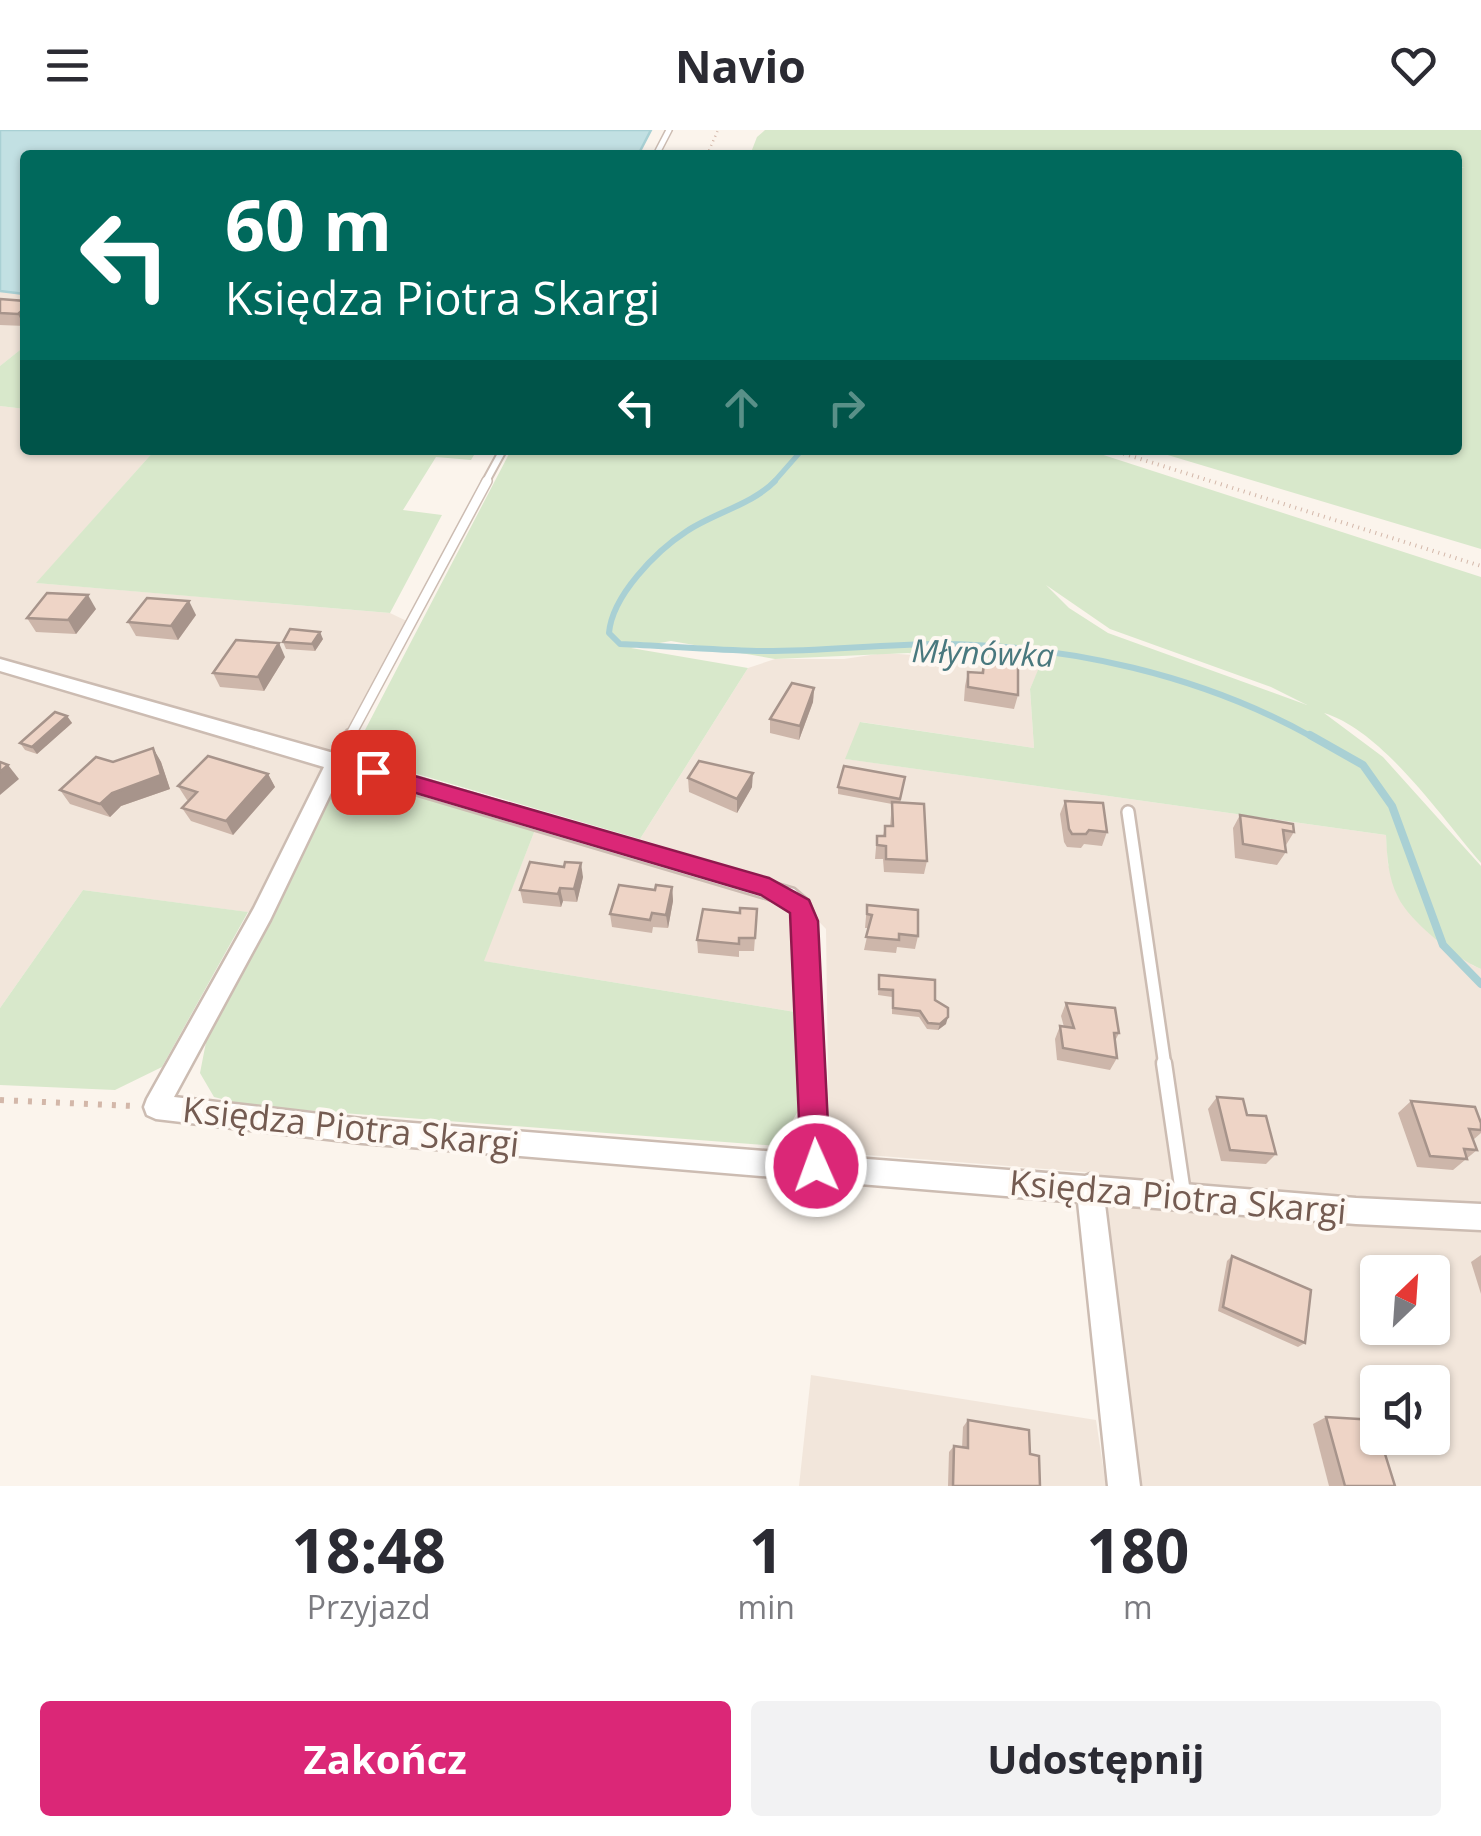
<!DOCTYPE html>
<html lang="pl">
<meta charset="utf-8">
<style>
:root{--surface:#fff;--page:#f2f2f3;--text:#2b2b33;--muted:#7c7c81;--accent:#db2777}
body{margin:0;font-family:"Open Sans",sans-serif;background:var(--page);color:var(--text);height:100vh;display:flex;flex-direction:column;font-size:38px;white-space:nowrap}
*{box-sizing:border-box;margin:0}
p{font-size:32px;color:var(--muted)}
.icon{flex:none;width:55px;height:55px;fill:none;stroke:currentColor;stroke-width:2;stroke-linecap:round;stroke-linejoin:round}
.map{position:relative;height:1356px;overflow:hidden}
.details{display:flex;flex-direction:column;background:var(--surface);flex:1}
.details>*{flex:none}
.banner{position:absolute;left:20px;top:20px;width:1442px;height:305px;border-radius:10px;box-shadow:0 2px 8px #0004;background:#00695c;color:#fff;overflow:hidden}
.needle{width:65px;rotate:25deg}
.controls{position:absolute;left:1360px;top:1125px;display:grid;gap:20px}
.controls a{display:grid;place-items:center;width:90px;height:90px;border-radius:10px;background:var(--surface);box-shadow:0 2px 8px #0004;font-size:50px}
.pin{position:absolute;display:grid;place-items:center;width:85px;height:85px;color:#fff;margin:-42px;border-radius:20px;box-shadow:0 5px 15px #0006}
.me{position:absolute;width:110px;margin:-55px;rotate:358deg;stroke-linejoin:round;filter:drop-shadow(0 0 8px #0008)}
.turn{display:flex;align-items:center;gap:35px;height:210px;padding:0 40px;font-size:45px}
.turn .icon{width:130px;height:130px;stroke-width:2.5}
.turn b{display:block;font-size:70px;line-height:85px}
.lanes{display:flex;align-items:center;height:95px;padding:0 40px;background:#0003;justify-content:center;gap:50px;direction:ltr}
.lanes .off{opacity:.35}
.eta{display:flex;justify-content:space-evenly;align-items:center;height:170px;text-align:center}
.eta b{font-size:60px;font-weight:700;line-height:70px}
.primary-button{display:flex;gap:20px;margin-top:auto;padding:20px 40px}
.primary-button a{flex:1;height:115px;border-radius:10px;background:var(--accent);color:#fff;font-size:40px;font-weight:700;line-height:115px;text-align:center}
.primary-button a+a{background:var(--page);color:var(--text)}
header{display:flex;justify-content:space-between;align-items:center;height:130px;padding:0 40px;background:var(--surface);font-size:45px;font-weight:700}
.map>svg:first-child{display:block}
.residential{fill:#f2e6db;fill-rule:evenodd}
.green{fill:#d8e8cb;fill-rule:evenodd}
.water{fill:#c2e0e3;stroke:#a9d0d4;stroke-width:2.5}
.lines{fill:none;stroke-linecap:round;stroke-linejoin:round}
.stream-far2{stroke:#a9d0d4;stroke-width:5}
.stream-far1{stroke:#a9d0d4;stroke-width:6}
.stream{stroke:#a9d0d4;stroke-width:8}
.lane-far4-casing{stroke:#ccbcb2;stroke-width:8}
.lane-far3-casing{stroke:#ccbcb2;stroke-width:10}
.lane-far2-casing{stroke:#ccbcb2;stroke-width:12}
.lane-far1-casing{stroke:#ccbcb2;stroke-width:16}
.lane-casing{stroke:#ccbcb2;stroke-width:19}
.street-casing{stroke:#ccbcb2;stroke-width:5}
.path-far2{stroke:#d3b7a9;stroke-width:2.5;stroke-dasharray:1 4;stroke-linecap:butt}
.path-far1{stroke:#d3b7a9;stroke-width:4;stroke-dasharray:1 5;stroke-linecap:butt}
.path{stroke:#d3b7a9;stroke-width:6;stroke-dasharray:4 10;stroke-linecap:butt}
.lane-far4{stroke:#fff;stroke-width:5}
.lane-far3{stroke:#fff;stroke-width:6}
.lane-far2{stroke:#fff;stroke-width:9}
.lane-far1{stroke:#fff;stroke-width:11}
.lane{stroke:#fff;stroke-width:14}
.street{fill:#fff;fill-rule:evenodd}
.wall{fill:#cdb6aa}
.shaded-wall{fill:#a7948b}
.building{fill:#eed4c6;stroke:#a7948b;stroke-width:2.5}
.route{fill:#db2777;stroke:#8e194d;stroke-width:2.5}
.labels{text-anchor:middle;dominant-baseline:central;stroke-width:8;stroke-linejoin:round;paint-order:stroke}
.water-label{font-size:32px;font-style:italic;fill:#49787e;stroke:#fef8f2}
.near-street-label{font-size:35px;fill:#745b51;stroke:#fef8f2}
</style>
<header><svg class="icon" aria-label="menu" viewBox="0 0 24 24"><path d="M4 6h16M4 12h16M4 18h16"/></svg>Navio<svg class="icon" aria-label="heart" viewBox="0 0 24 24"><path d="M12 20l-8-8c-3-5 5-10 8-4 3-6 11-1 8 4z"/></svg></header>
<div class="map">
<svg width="1481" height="1356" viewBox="0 0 1481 1356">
<rect width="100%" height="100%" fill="#fbf4ec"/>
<g class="residential">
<path d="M0,161L25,163V216L0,236Z"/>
<path d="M0,276L25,279V320H155L37,453L390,483L413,494L262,784L83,760L0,878Z"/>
<path d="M884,523L1000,531L1044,528L1030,559L1034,618L861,592L846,629L1386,705L1388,735L1472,835L1481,839V1356H1124L1097,1043L829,1022L826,799L782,753L640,709L748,538L775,529H844ZM1378,1142H1432V1198H1378ZM1378,1252H1432V1308H1378Z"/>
<path d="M535,700L784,774L795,803V882L483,831Z"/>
<path d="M811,1245L1096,1290L1106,1356H799Z"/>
</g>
<g class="green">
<path d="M765,0H1481V419L1151,320H1458V38L1465,37H1458V25H750L757,7Z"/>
<path d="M25,216V279L0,276V236Z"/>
<path d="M155,320H477L471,330L436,327L403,380L442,385L390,483L36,453Z"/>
<path d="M511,320H1088L1481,447V733C1441,687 1383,601 1324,583L1383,627L1481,736V839C1457,829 1409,791 1398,767C1388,748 1387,726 1386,705L845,629L860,592L1034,618L1030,559L1043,528L1000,531L908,523L775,529L671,511L631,518L748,538L640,709L352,625ZM1046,455L1110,499L1271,557L1307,575L1108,503L1069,478Z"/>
<path d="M362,655L387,657L535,700L484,831L795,882L798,981L778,1016L250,976L214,967L200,943L207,907L332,665Z"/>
<path d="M83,760L248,782L162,937L115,960L0,955V878Z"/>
</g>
<path class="water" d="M0,0H651L638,25H25V164L0,161Z"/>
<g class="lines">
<path class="stream-far2" d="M773,353L802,320"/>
<path class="stream-far1" d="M775,351C753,374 714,383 687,401C656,421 612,466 609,503L620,514C666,516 712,520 757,521C818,522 879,514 940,514C1068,515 1202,545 1314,608"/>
<path class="stream" d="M1310,605L1363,635L1392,676L1443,815L1481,854"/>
<defs>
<path id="lane-far4" d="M656,25L669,0"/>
<path id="lane-far3" d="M485,353L503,320"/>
<path id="lane-far2" d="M349,608L487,351"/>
<g id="lane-far1">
<path d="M337,631L351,605"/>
<path d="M1128,682L1165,936"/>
</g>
<path id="lane" d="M1164,933L1183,1063"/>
<path id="street" d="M0,529L337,624L794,759L808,771L816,791L828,1026L1085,1046L1090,1044L1098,1047L1356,1068L1481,1074V1100L1356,1094L1105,1074L1140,1356H1108L1078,1072L362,1013L156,989L147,985L144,977L147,969L254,778L324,637L0,541ZM341,642L779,772L791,782L794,791L803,1024L362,989L174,967L270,790Z"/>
</defs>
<use href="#lane-far4" class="lane-far4-casing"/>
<use href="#lane-far3" class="lane-far3-casing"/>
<use href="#lane-far2" class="lane-far2-casing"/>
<use href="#lane-far1" class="lane-far1-casing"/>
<use href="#lane" class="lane-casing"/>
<use href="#street" class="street-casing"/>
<path class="path-far2" d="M707,25L718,0"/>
<path class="path-far1" d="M1112,320L1481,436"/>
<path class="path" d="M0,970L133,976"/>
<use href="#lane-far4" class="lane-far4"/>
<use href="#lane-far3" class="lane-far3"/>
<use href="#lane-far2" class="lane-far2"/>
<use href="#lane-far1" class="lane-far1"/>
<use href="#lane" class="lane"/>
<use href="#street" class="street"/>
</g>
<g class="wall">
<path d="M0,169L25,171V196L0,195Z"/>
<path d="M96,479L76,504L36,502L27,488Z"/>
<path d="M196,485L178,510L136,506L128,492Z"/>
<path d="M323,509L315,521L286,519L283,512Z"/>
<path d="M285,527L264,561L220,557L213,543Z"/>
<path d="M984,532L1018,565L1014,579L964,571L965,556L968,542L981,543Z"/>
<path d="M814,558L813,572L799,610L770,603V589Z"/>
<path d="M67,586L72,593L37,624L25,620L20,613Z"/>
<path d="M153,618L161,632L170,659L121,676L110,687L70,674L60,660L113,632Z"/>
<path d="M268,644L275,657L233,705L191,691L182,678L189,671L187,670L178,656Z"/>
<path d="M905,647L900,673L927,731L924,744L884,742L883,729H875L877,706H883L885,696H890L892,674L838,664V657Z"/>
<path d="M688,648L752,657L737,683L689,662Z"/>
<path d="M1065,671L1107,702L1102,716L1084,714L1081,718L1067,717L1064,712L1060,684Z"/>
<path d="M1240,685L1294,702L1286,715V722L1277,735L1235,728L1233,698Z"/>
<path d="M583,747L577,772L563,771L561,777L523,773L520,760Z"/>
<path d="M672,757L673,771L668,798L653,797L652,803L612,797L610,784L655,760Z"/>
<path d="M867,775L918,806L915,819L897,817L896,823L864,820L869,798H865Z"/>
<path d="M757,779L754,821H739V827L698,823L697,810Z"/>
<path d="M879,845L935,870L946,894L938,900L927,899L919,887L892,884V867L878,865Z"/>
<path d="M1066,873L1119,903L1115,911L1117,928L1110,940L1057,930L1055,909L1060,896L1064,897L1061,886Z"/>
<path d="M1217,967L1247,985L1276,1024L1266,1034L1221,1031L1208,979Z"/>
<path d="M1411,971L1481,993V1003L1473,1010L1477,1020L1453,1040L1417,1037L1398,983Z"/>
<path d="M1481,1125V1164L1471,1132Z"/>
<path d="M1232,1126L1305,1213L1298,1217L1218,1181L1227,1131Z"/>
<path d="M1326,1287L1395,1356H1329L1313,1294Z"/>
<path d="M968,1290L1030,1324L1040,1356H948L949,1322L954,1316L962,1318L963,1297Z"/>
</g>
<g class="shaded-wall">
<path d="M25,178V196L24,197L18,184Z"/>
<path d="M88,465L96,479L76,504L68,490Z"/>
<path d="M189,471L196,485L178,510L171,496Z"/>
<path d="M320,502L323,509L315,521L312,514Z"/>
<path d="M279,513L285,527L264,561L258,547Z"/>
<path d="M814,558L813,572L799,610L800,596Z"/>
<path d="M67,586L72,593L37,624L32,617Z"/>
<path d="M153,618L161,632L170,659L121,676L110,687L100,674Z"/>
<path d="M8,635L19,649L0,665V642Z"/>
<path d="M753,643L752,657L737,683V669Z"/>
<path d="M268,644L275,657L233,705L226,691Z"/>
<path d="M581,733L583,747L577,772L574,759Z"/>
<path d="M672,757L673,771L668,798L666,785Z"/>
<path d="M560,758L563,771L561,777L558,764Z"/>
<path d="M948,887L946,894L938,900L940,894Z"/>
</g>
<g class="building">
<path d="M0,169L25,171V178L18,184L0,183Z"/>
<path d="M47,463L88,465L68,490L27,488Z"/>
<path d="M147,468L189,471L171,496L128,492Z"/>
<path d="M290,499L320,502L312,514L283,512Z"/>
<path d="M236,510L279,513L258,547L213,543Z"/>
<path d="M984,532L1018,536V565L968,557V542L983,543Z"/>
<path d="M792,553L814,558L800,596L770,589Z"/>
<path d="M55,582L67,586L32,617L20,613Z"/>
<path d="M153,618L161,645L112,663L100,674L60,660L96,627L113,632Z"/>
<path d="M208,626L268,644L226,691L182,678L197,662L178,656Z"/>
<path d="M699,631L753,643L737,669L688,648Z"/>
<path d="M0,632L8,635L0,642Z"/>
<path d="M844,636L905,647L900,669L838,657Z"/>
<path d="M1065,671L1103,673L1107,702L1089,700L1086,704H1072L1069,699Z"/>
<path d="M892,672L924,674L927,731L886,729V716L877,715V706H885V696H893Z"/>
<path d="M1240,685L1293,694L1294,702L1283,700L1286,722L1243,714Z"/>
<path d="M530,732L564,737L565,732L581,733L574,759L560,758L558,764L520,760Z"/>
<path d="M619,755L655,760L656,755L672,757L666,785L652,783L650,790L610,784Z"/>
<path d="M867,775L918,780V806L899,804V810L866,807L872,785L867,784Z"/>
<path d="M740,778L757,779L755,808H739V814L697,810L703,779L740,783Z"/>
<path d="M879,845L935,850V870L948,878V887L940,894L928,893L920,881L893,878V860L879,859Z"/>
<path d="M1066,873L1115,878L1119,903H1114L1117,928L1063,918L1060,896L1074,898Z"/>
<path d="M1217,967L1243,969L1247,985L1266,986L1276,1024L1230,1020Z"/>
<path d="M1411,971L1475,977L1481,993V1000L1469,999L1477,1020L1464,1019L1467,1029L1430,1026Z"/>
<path d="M1232,1126L1311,1160L1305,1213L1223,1177Z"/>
<path d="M1326,1287L1375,1290L1378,1298V1308H1380L1395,1356H1345Z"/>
<path d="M968,1290L1029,1300L1030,1324L1039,1326L1040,1356H953L954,1316L968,1318Z"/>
</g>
<path class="route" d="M373,634L769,748L809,770L818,791L830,1036L826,1046L816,1050L805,1046L801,1036L790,783L761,765L365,648L362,642Z"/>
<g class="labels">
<g class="water-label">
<text transform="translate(983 522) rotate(2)">Młynówka</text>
</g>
<g class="near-street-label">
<text transform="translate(351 996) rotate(6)">Księdza Piotra Skargi</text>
<text transform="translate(1178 1066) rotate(5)">Księdza Piotra Skargi</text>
</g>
</g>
</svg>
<div class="controls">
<a><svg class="needle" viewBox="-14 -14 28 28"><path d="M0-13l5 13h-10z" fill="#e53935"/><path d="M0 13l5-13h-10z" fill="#7c7c81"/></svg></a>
<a><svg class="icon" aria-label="sound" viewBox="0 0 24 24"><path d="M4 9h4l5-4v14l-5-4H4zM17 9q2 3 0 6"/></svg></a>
</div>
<div class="pin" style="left:373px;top:642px;background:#d93025"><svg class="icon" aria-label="arrive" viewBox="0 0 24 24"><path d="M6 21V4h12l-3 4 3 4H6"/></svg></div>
<svg class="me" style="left:816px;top:1036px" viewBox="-20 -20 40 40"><circle r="17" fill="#db2777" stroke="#fff" stroke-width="3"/><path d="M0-11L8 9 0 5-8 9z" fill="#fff"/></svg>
<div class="banner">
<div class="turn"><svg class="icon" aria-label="left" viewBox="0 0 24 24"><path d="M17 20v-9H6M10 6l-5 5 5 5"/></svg><div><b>60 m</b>Księdza Piotra Skargi</div></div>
<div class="lanes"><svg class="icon" aria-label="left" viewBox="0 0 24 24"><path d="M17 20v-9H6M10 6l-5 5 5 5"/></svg><svg class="icon off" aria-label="ahead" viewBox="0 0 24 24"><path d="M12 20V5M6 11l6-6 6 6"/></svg><svg class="icon off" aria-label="right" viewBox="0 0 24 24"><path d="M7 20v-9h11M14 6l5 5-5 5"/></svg></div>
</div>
</div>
<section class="details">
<div class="eta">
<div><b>18:48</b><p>Przyjazd</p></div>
<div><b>1</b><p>min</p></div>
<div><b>180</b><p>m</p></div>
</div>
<div class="primary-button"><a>Zakończ</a><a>Udostępnij</a></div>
</section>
